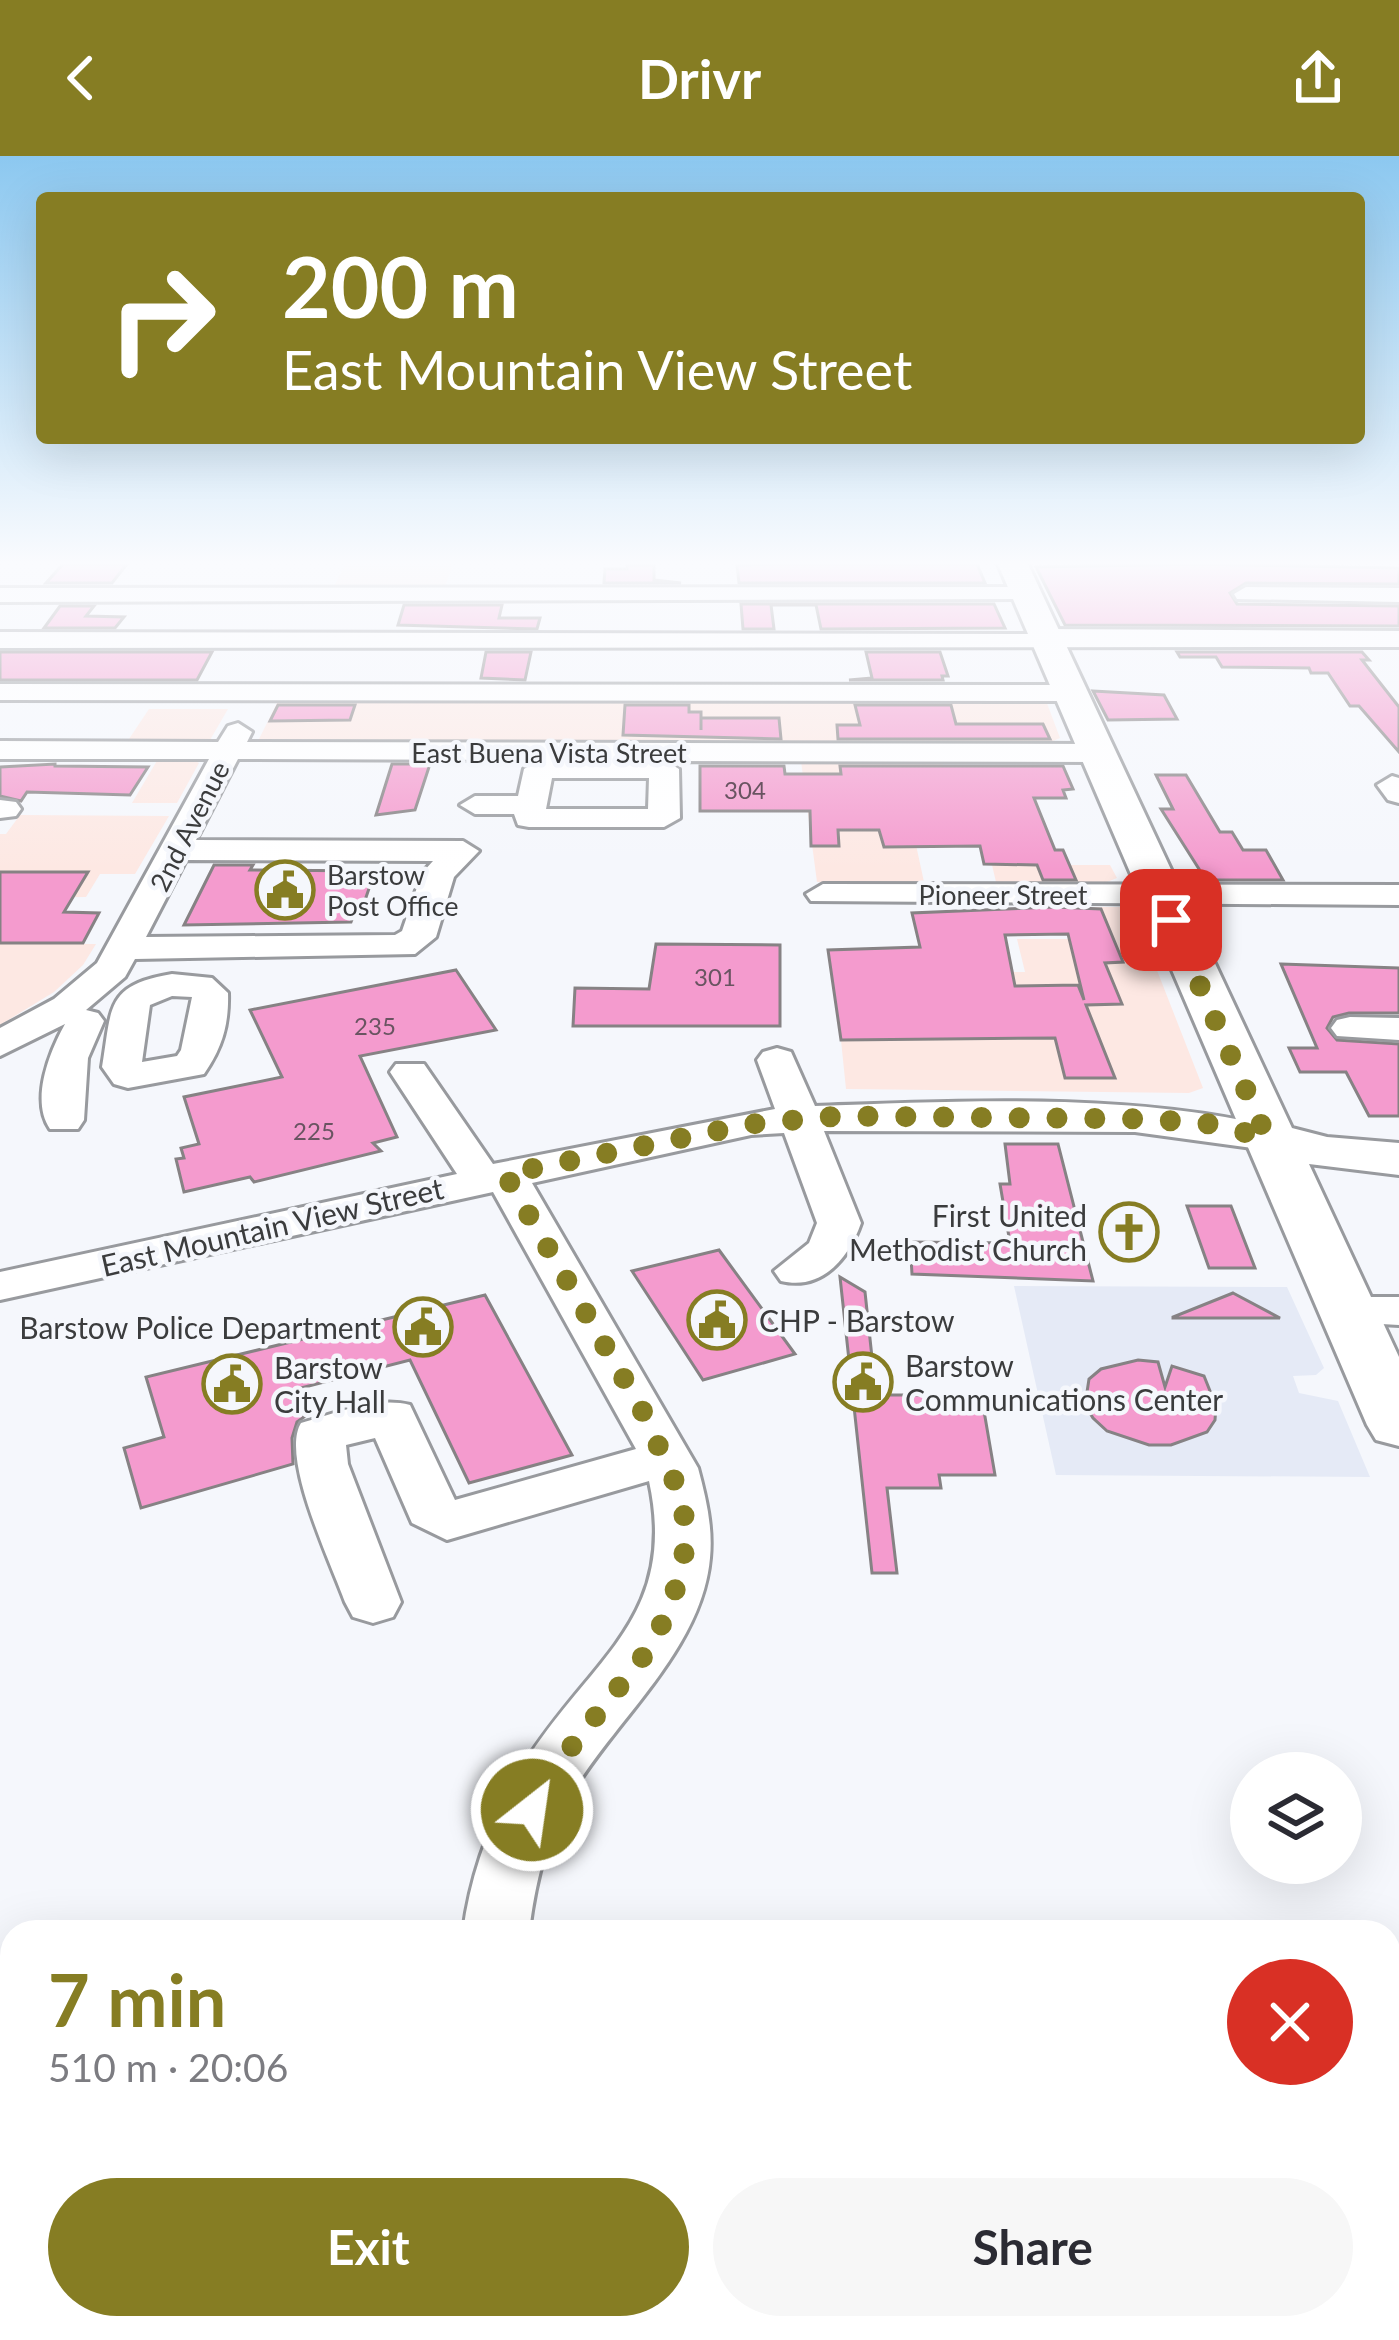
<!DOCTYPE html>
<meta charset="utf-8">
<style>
:root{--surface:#fff;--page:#f7f7f7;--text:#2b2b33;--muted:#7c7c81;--accent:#867d23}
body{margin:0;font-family:Lato,sans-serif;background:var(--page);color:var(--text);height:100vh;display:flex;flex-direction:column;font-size:45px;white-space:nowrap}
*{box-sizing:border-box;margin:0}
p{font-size:39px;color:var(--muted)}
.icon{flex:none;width:66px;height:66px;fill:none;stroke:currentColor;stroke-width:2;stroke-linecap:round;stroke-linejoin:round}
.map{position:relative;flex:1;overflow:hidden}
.drawer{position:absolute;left:0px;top:1764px;width:1401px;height:420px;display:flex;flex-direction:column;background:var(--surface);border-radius:36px 36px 0 0;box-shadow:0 12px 48px #0002}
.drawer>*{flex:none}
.banner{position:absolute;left:36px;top:36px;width:1329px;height:252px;border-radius:12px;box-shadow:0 12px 48px #0002;background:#867d23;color:#fff;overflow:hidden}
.tools{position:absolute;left:1230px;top:1596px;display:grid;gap:24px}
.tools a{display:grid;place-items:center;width:132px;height:132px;border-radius:50%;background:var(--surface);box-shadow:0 12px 48px #0002;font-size:60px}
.pin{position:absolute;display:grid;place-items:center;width:102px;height:102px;color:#fff;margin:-51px;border-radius:24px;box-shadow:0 6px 18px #0006}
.me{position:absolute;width:132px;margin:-66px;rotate:30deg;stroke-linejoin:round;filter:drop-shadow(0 0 9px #0008)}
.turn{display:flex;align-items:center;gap:42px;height:252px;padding:0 48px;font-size:54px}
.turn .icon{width:156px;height:156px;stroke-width:2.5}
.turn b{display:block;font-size:84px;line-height:102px}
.round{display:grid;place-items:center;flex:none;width:126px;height:126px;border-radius:63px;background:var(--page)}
.summary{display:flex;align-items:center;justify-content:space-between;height:204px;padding:0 48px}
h1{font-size:72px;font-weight:700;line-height:90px;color:var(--accent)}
.button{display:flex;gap:24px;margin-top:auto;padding:24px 48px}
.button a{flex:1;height:138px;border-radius:72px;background:var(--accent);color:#fff;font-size:48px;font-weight:700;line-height:138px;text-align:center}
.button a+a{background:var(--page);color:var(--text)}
header{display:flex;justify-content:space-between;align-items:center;height:156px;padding:0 48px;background:var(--accent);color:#fff;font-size:54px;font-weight:700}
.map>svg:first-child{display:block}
.commercial{fill:#fde8e3}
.built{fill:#e5eaf6}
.green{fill:#b9e0a4}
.building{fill:#f49bce;stroke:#868284;stroke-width:3;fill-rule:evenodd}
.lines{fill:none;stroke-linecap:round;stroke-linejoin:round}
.minor-casing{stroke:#989a9e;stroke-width:6}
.major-casing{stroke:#989a9e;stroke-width:6}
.minor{fill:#fff;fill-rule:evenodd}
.major{fill:#fff;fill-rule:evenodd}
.route{stroke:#867d23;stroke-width:21;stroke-dasharray:0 37.8}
.labels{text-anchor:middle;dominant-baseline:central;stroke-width:9;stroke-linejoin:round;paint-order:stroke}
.number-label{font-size:24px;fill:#695461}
.far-street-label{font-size:27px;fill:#3b3c3d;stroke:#f5f7fc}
.far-poi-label{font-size:27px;fill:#3b3c3d;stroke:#f5f7fc;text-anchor:start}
.poi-label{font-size:30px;fill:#3b3c3d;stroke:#f5f7fc;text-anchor:start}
.street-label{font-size:30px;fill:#3b3c3d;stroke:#f5f7fc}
</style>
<header><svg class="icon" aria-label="back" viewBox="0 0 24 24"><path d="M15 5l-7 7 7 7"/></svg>Drivr<svg class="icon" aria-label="share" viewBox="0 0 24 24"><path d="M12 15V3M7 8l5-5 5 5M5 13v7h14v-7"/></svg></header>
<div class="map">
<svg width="1399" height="2184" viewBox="0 0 1399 2184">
<rect width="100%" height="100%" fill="#f5f7fc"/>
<g class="commercial">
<path d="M345,408H453L443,436L332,435Z"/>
<path d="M284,533L1042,534L1060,582L1046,588L259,583Z"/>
<path d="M149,553H228L210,584L127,586Z"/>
<path d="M189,602L199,607L177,647H132L158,603Z"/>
<path d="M801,605H942L960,674L913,675L924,726H817Z"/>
<path d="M20,659L169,660L135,718H100L86,741L0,742V678H6Z"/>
<path d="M992,709H1110L1117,722L1107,726H996Z"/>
<path d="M1067,751H1124L1135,758L1203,932L1189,937L846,933L834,816H1025L1017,783H1077Z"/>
<path d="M0,788H96L83,809L54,836L0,869Z"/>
</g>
<path class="built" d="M1014,1130L1287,1131L1324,1212L1316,1219L1293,1220L1299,1237L1338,1245L1370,1321L1056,1319Z"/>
<path class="green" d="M1389,1796L1399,1797V2184H969L967,2172H1389Z"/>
<g class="building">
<path d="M63,408H127L112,427H46Z"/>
<path d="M774,408H977L985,427H739L737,409Z"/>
<path d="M1199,408L1399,412V428L1246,427L1230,437L1237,448L1399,450V470L1065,469L1036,411Z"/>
<path d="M627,409H654V424L681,427H604L605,413H627Z"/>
<path d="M741,448H994L1005,472L821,473L816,449H771L774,473H743Z"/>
<path d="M404,449H502L499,462H540L537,473L398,469Z"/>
<path d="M60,450H94L86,460L124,461L115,472H44Z"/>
<path d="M0,496H212L197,524H0Z"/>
<path d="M486,496H531L525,524L481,522Z"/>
<path d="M866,496H940L948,520H942L943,524H849L872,522Z"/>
<path d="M1177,496H1362L1369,504H1362L1399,551V596L1359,550H1350L1328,517H1311L1309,512L1222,511L1216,501H1180Z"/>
<path d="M1093,535L1164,539L1177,563L1108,564Z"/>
<path d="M278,549H355L350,564L270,565Z"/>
<path d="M625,549H689V556H701V574V562H779L781,583L623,579Z"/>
<path d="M855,549H951L956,568H1043L1050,583H838L837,569H860Z"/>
<path d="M55,608V610L148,611L130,639L27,636L21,645L0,640V611Z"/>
<path d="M392,608H430L415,654L376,659Z"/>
<path d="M700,610H784L785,618H841L840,610H1063L1073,633L1063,634L1066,642H1034L1055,694H1063L1076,724H1043L1037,709L984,708L980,690L884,691L879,674H838L839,690H811L810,655H700Z"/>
<path d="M1156,619H1186L1220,676H1232L1243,694H1266L1283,724H1206L1161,653H1173Z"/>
<path d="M214,709H253L250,714L375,715L362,753H356L351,766L184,769Z"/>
<path d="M0,716H88L64,756L99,757L83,787H0Z"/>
<path d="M1054,751L1101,753L1123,806L1105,807L1122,848L1086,849L1115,922H1065L1055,882L841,884L828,794L920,791L912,757ZM1068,778L1084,844L1078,829L1015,830L1005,779Z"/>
<path d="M656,788L780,789V870H573L575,832L649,833Z"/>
<path d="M1281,808L1399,812V857H1349L1333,861L1327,872L1337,884L1399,888V960H1369L1346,916H1300L1289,892H1317Z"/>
<path d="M456,814L496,874L360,900L397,981L373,987L381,995L254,1026L250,1021L184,1036L176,1003L184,1002L181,992L199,988L184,941L282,921L250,854Z"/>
<path d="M1005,988H1058L1093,1125L912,1118L910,1086L1010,1087L1000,1028H1010Z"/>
<path d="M1187,1050H1231L1255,1112H1209Z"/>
<path d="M719,1094L795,1198L703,1224L632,1115Z"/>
<path d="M840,1121L865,1136L876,1239H936L939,1254L984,1255L995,1319H939L941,1332H887L897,1417H872Z"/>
<path d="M1233,1137L1280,1162H1173V1161Z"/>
<path d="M485,1139L572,1299L469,1327L410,1204L293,1234L304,1261L297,1266L292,1282L293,1308L141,1352L124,1292L164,1281L146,1221Z"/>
<path d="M1138,1204L1158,1206L1165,1231L1172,1210L1204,1220L1216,1250L1215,1264L1207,1276L1171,1289H1149L1107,1275L1093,1262L1085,1249L1089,1223L1101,1213Z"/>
</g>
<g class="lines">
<defs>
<g id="minor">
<path d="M1027,431L1039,438L1036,443L0,446V432Z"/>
<path d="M1246,431L1399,432V446L1237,443L1234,438Z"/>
<path d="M1045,473L1399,475V491L0,492V476L1034,478Z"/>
<path d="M0,528L1071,529L1085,537L1071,545L0,544Z"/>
<path d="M238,567L252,576L247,586L1098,588L1113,597L1098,606L666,605L679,613L680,662L664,671H529L518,669L514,658H475L460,649L475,640H518L524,613L538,604L238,603L196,684L463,685L479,695L454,721L436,781L415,798L135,803L125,821L86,854L98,857L104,865L88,902L84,964L78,973H50C30,944 50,895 65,868L0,900V872L54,843L97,807L209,603H0V585L218,586L228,570ZM552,622H649L648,653H546ZM186,704L433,705L422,717L402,775L395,779L146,781Z"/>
<path d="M1392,620L1399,622V647L1388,644L1377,629Z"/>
<path d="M0,644L16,646L21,653L16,660L0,662Z"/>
<path d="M823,728L1399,729V749L811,745L806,738Z"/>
<path d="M172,818L212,822L228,837C229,869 222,892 204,918L128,932L114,928L102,911C112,852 105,829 172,818ZM172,840L192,841L181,894L177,900L142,906L150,849Z"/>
<path d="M1350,861L1399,862V884L1337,880L1331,872L1337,864Z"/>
<path d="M777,892L791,896L815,950C968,945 1132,936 1282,973L1288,982L1282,991L1267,994L1135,976L824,975L861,1067C849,1102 822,1135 781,1125L774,1115L809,1087L817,1067L784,977L751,979L532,1027L698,1312C706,1342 713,1371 710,1402C702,1493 616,1563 572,1637C546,1678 535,1728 529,1776H463C471,1715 493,1657 526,1605C590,1503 679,1462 649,1325L447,1384L412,1367L375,1282L346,1289L348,1308L401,1446L393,1461L373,1467L353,1461L345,1446C331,1407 280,1301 301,1267C334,1258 376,1240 410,1249L455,1344L636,1293L493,1036L0,1144V1116L457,1018L390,916L396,908H424L493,1008L775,953L757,904L763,896Z"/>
<path d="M1345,1141H1399V1169L1328,1165L1321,1155L1328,1145Z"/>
<path d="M414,2172H494L493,2184H413Z"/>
</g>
<path id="major" d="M998,408H1028L1292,972L1327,981L1399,987V1019L1309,1008L1399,1201V1290L1376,1284L1367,1269Z"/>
</defs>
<use href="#minor" class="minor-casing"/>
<use href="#major" class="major-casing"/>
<use href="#minor" class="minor"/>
<use href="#major" class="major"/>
</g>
<linearGradient id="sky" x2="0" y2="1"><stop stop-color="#8cc8f0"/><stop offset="0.57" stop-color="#fafbfe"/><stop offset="1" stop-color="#fafbfe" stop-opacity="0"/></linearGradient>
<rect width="1399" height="714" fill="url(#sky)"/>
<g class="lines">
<path class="route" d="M532,1654L550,1618L649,1493L669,1454L684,1405V1346L641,1252L505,1018L751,968L838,960L1148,963L1211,968L1267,982L1171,764"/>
</g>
<defs>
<symbol id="civic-ring" viewBox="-11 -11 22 22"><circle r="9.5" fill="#f5f7fc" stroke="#867d23" stroke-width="1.5"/><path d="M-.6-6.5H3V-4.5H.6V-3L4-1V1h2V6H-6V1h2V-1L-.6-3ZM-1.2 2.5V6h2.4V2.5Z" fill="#867d23"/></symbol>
<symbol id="church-ring" viewBox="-11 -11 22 22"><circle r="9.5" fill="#f5f7fc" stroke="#867d23" stroke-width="1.5"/><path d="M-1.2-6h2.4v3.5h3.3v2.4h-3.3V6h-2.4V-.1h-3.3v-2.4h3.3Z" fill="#867d23"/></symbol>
</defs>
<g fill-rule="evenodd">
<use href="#civic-ring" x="252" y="701" width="66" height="66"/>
<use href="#church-ring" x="1096" y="1043" width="66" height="66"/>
<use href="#civic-ring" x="684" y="1131" width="66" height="66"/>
<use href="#civic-ring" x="390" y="1138" width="66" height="66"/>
<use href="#civic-ring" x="830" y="1193" width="66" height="66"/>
<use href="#civic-ring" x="199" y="1195" width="66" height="66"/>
</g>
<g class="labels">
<g class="number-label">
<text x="745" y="633">304</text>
<text x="715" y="820">301</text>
<text x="375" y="869">235</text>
<text x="314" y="974">225</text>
</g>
<g class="far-street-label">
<text x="549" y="596">East Buena Vista Street</text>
<text transform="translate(189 670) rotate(-63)">2nd Avenue</text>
<text x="1003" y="738">Pioneer Street</text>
</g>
<g class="far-poi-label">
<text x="327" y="718">Barstow<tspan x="327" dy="31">Post Office</tspan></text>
</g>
<g class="poi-label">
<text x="1087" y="1059" text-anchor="end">First United<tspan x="1087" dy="34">Methodist Church</tspan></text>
<text x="759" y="1164">CHP - Barstow</text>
<text x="381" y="1171" text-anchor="end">Barstow Police Department</text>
<text x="905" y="1209">Barstow<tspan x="905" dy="34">Communications Center</tspan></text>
<text x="274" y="1211">Barstow<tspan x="274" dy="34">City Hall</tspan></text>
</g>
<g class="street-label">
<text transform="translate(272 1070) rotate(-13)">East Mountain View Street</text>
</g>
</g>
</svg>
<div class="tools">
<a><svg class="icon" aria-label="layers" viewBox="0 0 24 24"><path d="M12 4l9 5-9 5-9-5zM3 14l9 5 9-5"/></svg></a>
</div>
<div class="pin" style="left:1171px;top:764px;background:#d93025"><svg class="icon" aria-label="arrive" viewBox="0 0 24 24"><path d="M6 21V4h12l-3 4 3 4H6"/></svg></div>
<svg class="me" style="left:532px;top:1654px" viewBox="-20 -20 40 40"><circle r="17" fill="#867d23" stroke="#fff" stroke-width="3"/><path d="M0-11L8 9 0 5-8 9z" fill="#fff"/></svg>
<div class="banner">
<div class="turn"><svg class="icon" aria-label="right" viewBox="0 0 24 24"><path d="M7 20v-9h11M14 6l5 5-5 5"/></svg><div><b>200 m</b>East Mountain View Street</div></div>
</div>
<section class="drawer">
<div class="summary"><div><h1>7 min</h1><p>510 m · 20:06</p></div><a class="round" style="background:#d93025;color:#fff"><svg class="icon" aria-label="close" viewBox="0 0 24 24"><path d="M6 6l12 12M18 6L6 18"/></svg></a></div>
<div class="button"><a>Exit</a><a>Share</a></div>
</section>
</div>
